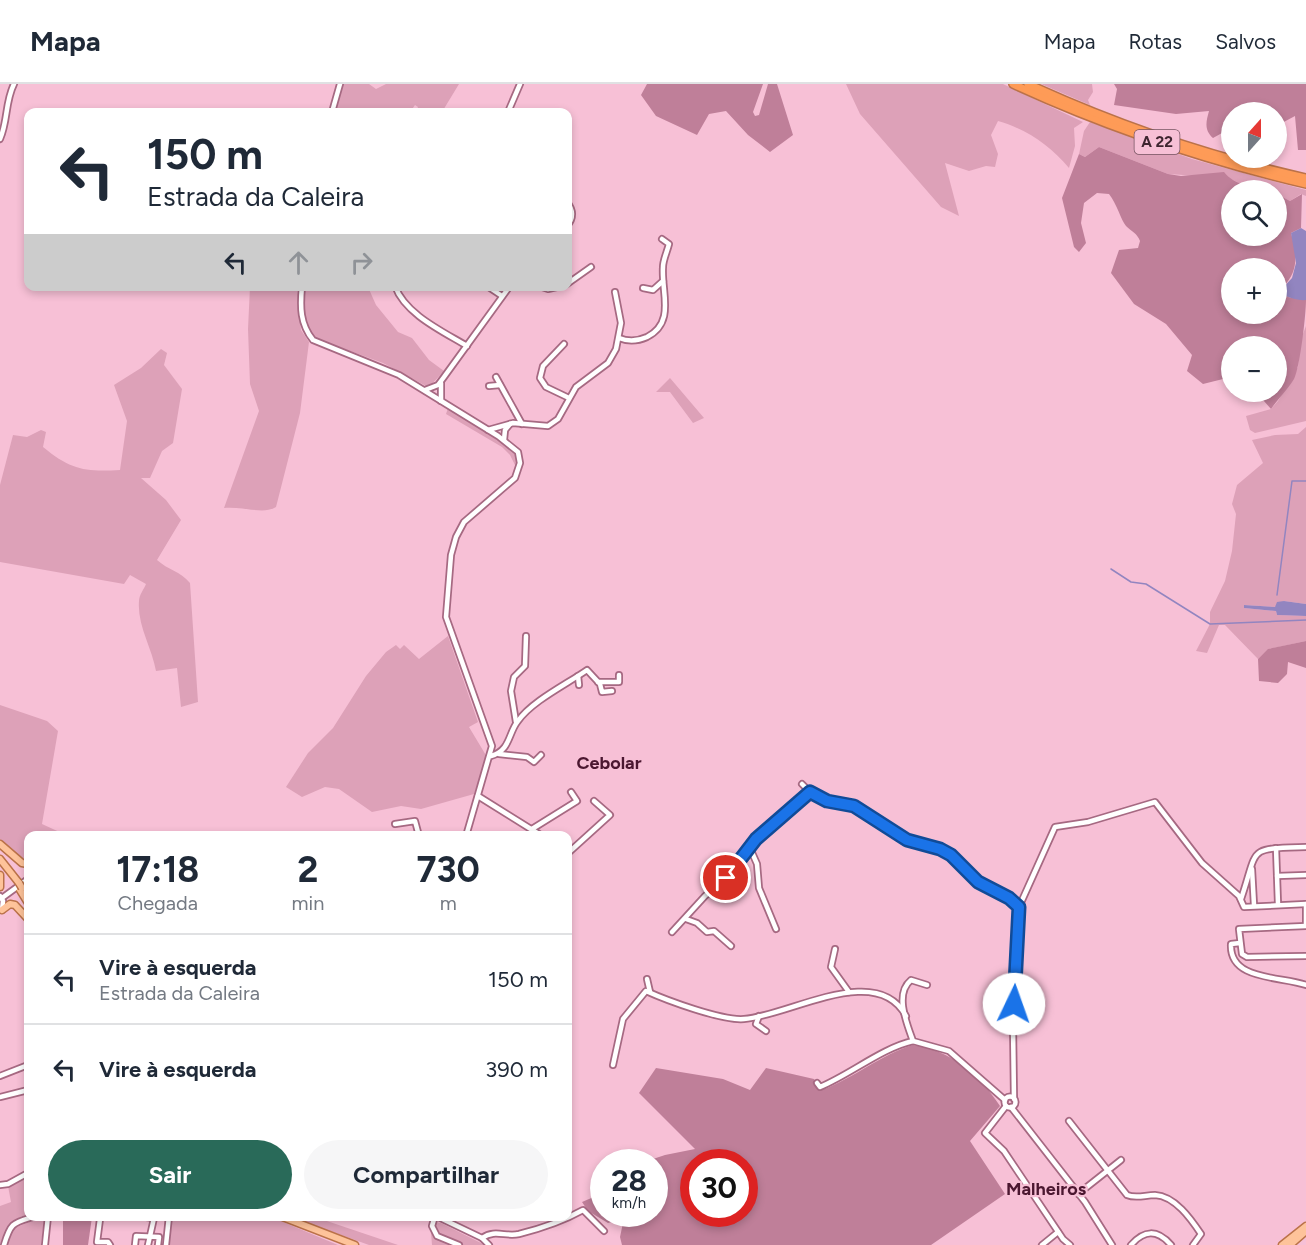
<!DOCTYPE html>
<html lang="pt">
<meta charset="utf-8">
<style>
:root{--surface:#fff;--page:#f6f6f7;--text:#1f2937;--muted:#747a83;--line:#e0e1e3;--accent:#296a59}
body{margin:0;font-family:Figtree,sans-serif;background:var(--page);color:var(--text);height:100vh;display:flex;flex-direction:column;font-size:22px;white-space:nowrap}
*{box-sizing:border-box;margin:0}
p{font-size:20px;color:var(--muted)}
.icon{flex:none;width:33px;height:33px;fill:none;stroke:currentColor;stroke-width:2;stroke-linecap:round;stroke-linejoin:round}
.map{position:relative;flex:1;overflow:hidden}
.side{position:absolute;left:24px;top:747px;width:548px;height:390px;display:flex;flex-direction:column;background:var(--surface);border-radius:12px;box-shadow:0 3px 9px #0003}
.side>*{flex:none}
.hud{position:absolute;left:24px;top:24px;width:548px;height:183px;border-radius:12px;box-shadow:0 3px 9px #0003;background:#fff;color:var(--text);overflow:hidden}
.needle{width:39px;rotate:21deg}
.controls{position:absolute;left:1221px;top:18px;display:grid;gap:12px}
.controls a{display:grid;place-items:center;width:66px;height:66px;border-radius:50%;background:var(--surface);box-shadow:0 3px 9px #0003;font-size:30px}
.speed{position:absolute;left:590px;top:1065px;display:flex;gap:12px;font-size:30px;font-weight:700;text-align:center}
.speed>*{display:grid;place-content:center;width:78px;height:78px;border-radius:50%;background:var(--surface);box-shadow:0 3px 9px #0003;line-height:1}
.speed small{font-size:15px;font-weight:400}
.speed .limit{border:9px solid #d22;background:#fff;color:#111}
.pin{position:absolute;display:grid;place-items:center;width:51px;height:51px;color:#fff;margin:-26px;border:3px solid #fff;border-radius:50%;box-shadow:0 2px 6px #0007}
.me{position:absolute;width:66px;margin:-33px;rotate:3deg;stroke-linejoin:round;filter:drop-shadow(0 0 4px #0008)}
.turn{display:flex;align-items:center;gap:21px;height:126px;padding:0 24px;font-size:27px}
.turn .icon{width:78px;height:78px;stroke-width:2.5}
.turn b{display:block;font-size:42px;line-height:51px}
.lanes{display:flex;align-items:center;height:57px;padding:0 24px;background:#0003;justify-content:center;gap:30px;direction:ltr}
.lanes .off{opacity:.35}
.eta{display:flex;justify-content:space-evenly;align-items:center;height:102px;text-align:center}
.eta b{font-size:36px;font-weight:700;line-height:42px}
.cta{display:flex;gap:12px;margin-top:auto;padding:12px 24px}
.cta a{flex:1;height:69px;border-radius:36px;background:var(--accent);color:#fff;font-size:24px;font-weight:700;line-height:69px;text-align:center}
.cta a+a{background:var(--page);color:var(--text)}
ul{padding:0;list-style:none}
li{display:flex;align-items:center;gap:18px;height:90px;padding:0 24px;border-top:2px solid var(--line)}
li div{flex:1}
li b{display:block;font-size:22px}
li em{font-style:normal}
header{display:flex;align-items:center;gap:36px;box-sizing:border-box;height:84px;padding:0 30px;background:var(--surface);border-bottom:2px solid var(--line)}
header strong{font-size:28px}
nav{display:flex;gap:33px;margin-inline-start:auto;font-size:21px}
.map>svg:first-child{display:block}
.green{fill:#dda1b8}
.forest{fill:#bf7f99;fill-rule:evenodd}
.water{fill:#9285c0}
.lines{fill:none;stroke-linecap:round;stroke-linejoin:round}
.stream{stroke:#9285c0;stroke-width:1.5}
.minor-casing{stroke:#a66982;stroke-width:8}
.major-casing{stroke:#bb7249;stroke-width:9}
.highway-casing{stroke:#bb7249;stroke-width:10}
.minor{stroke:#fff;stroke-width:4.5}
.major{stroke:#fec39a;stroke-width:6}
.highway{stroke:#fe9b57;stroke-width:7}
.major-bridge-casing{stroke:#bb7249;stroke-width:9;stroke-linecap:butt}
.major-bridge{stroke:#fec39a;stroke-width:6}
.route-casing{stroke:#114b97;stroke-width:15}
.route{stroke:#1a73e8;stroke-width:10}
.labels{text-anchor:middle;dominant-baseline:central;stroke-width:4.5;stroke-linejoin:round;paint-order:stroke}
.shield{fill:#f7c0d6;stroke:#765462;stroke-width:1.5}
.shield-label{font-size:15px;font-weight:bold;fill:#3f2530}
.neighbourhood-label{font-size:18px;font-weight:bold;fill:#4b1730;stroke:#f7c0d6}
</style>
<header>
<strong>Mapa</strong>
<nav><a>Mapa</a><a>Rotas</a><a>Salvos</a></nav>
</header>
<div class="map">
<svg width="1306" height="1161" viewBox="0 0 1306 1161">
<rect width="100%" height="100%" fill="#f7c0d6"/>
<g class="green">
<path d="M342,0H369L376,5L386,0H459L442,28H416L418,23L415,21L410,28H339L336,25Z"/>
<path d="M846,0H1003L1083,38L1074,44L1075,62L1069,84C1050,61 1026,45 998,37L991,51L998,70L995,83L986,82L969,87L945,79L959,132L941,123L860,30Z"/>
<path d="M1041,0H1092L1093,8L1088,16L1090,21Z"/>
<path d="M1090,38L1192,75L1306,106V112L1301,110L1290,117L1277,110L1276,106L1243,101L1229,94L1168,90L1099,63L1085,73L1079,70L1084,47Z"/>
<path d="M250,203H297L301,246L309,258L300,329L276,423C264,431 242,422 224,424L259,327L250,300L248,245Z"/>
<path d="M304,203H368L376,221L398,248L412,254L429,276L444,287L431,301L426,302L383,279L317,255L308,246L304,230Z"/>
<path d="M1306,242V337L1255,349L1250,346L1246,332L1271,325L1278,317L1298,283L1300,258Z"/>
<path d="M161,265L167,269L164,281L182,305L173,359L162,367L150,394H141L166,416L181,436L157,476C168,486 180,487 190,499L198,618L181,623L177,584L156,587C152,564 137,541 139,517C139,511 144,505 146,500L130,491L124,500L0,478V401L13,351L27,353L41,346L46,348L43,363C71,386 85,388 120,386L127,337L114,301L141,284Z"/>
<path d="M670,294L704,334L693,339L670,308H656Z"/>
<path d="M448,324C465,334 526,361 516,383L510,371L502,363L446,330Z"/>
<path d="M1306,343V520L1284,517L1275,523L1244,521V524L1276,527L1277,531L1306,532V557L1269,565L1258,575L1225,541H1219L1207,569L1196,567L1210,540V528L1225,497L1232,467L1236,430L1232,420L1237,401L1263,379L1252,356L1275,351L1298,350Z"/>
<path d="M448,552L478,638L469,643L487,673L474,710L421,725L401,722L372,728L339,705L325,703L302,713L286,703L308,669L333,644L366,592L386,568L396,561L400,565L404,561L419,575Z"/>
<path d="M0,621L47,637L58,647L42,740L66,751L28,752L27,777L0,757Z"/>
<path d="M28,1091V1130C9,1136 7,1144 0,1161V1122L11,1118L8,1102Z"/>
<path d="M171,1132L271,1133L338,1161H169Z"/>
<path d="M291,1133H315L398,1161H369Z"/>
<path d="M40,1134L44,1135L41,1161H7L14,1144Z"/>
<path d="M430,1137L441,1139L485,1161H432Z"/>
</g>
<g class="forest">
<path d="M647,0H763L753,28L755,32L759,31L768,0H777L793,51L770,68L748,51L726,27L709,30L697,51L656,32L641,11Z"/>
<path d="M1114,0H1306V66H1298L1295,32L1280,40L1277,37L1276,28H1232L1231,44L1213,54C1204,46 1206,38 1209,27L1176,30L1114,21L1117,5Z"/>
<path d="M1099,63L1168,90L1181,92L1224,88C1235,102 1254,103 1270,106H1232V152H1276L1277,110L1290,117L1302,110L1301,144L1291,149C1297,170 1299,187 1283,203L1288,213L1306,216C1306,230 1300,284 1294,295C1288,305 1278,315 1271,325L1256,308H1276V262H1232L1231,293L1203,300L1187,287L1192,271L1166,240L1134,220L1111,189L1119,166L1138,164L1140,157C1137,149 1132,148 1126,142C1121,136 1117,120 1109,110L1097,109L1084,119L1081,139L1086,159L1079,168L1074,163L1062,114L1079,70L1085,73ZM1232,184H1276V230H1232Z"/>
<path d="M1306,557V584L1288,578L1287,590L1278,599L1259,597L1258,575L1268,565Z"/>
<path d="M913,961C950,966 980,991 1000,1022L970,1057L1005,1110L931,1161H622L620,1153L624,1134L608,1139L588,1127L582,1118L603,1109V1130H654V1078H644L665,1071L695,1065L639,1009L656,984L723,995L750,1006L766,984L814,995L822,1006C854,994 880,971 913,961ZM693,1078H744V1130H693Z"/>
<path d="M63,1133H92L88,1161H63Z"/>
</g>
<g class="water">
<path d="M1301,144L1306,147V216C1299,217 1285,213 1279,208L1292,194L1296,179L1291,149Z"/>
<path d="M1284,517L1306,520V532L1277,531L1276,527L1244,524V521L1275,523L1277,518Z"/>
</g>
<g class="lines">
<g class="stream">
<path d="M1111,485L1131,498L1146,500L1210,540L1306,536"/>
<path d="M1277,511L1292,397H1306"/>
</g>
<defs>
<g id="minor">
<path d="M332,28L340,0"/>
<path d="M508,28L520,0"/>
<path d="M0,55C8,37 5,18 14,0"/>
<path d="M567,118C574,127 574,134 567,142"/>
<path d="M567,200L591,183"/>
<path d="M302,202C300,223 300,240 313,256L399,291L498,352L518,368L520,379L515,394L464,438L456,453L451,471L446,533L492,662L466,752"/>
<path d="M395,202C405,230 442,247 467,262"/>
<path d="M487,202L502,212"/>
<path d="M539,202L548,205L561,202"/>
<path d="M643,204L653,206L663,197"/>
<path d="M619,254C629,258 638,257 647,253C676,238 661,208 663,183C663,176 667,168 669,160L662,155"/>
<path d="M564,260L543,282L540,294L546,303L569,314"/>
<path d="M496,293L522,340"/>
<path d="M489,302L500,301"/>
<path d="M425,306L438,301L444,293L510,202"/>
<path d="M441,317V299"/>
<path d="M488,346L513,339L548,342L558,335L576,303L608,279L616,265L621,239L615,208"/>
<path d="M504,356L505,346L510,340"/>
<path d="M578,592L579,601"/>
<path d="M598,598H619V591"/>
<path d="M516,638L511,607L514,593L525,582L526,552"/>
<path d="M499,670L527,673L534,678L541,671"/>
<path d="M491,672C511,666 508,649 518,637C532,617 567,600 587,586L600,600L602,608L612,607"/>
<path d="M810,708L827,717L841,718L854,722L907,756L940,765L951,771L978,798L1009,814L1019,823L1013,941L1014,1015"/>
<path d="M478,712L542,752"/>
<path d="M395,740L415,737L419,752"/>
<path d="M532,745L577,717L571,708"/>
<path d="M750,764L757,780L759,804L776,845"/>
<path d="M1276,764L1278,820"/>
<path d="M567,770L610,731L594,717"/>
<path d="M1252,785L1254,821"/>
<path d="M1277,792L1306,791"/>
<path d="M0,812L3,817L2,826"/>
<path d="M2,814L28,795"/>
<path d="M1241,815C1259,762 1246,765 1306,763"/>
<path d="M1306,820V841"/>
<path d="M1019,823L1055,743L1088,738L1155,718L1202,779L1239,812L1244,823L1306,820"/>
<path d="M686,835L697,839L707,848L714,847L731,862"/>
<path d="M1306,842L1239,845L1242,870L1247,873L1306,872"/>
<path d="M672,848L705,812L726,794L756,755L810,708L802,700"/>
<path d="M1240,859L1231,860C1229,897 1281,892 1306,901"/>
<path d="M835,865L831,883L849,908"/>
<path d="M647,895L650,908"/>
<path d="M927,901L911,896C894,910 907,940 913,957L949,967L1005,1016"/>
<path d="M759,932L756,940L766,947"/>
<path d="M613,981L623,935L646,907C666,916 722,937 744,935C789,932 877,877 906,932"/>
<path d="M0,992L28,981"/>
<path d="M817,999L820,1003C851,990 882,964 913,957"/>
<circle cx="1010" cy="1018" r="5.5"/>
<path d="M0,1013L28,1006"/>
<path d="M1006,1022L985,1049L1004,1067L1063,1155L1070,1161"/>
<path d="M1011,1023L1085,1118L1112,1161"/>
<path d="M1069,1037L1127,1111C1136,1115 1145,1111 1155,1111C1175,1112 1191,1135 1201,1150L1193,1161"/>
<path d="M28,1056V1076"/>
<path d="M0,1101L8,1100L28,1089"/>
<path d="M1078,1110L1121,1076"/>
<path d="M138,1132L154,1134L148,1161"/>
<path d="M435,1132L432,1142L437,1152L459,1161"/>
<path d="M436,1132L482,1154L489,1161"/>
<path d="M100,1135L97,1158H108L110,1161"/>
<path d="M482,1154C495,1145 505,1153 519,1150C539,1145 565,1136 583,1126L604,1147"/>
<path d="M4,1161C11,1137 14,1139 36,1132"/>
<path d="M45,1161L48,1132"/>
<path d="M135,1161L136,1152L159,1153L158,1161"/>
<path d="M166,1161L169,1132"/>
<path d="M1042,1161L1058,1148"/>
<path d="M1131,1161C1144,1146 1157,1145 1171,1161"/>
</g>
<g id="major">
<path d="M0,760L22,779L28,780"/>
<path d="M0,775L19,799"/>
<path d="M0,791V803"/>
<path d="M20,806L28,819"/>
<path d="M2,826L10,820L15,821L28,835"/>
<path d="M280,1132L355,1161"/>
<path d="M1282,1161L1306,1142"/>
<path d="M1290,1161L1306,1147"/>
</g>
<g id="highway">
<path d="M1013,0C1108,44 1205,76 1306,100"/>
<path d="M1028,0C1117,41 1211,73 1306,94"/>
</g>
</defs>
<use href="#minor" class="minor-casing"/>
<use href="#major" class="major-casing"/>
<use href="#highway" class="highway-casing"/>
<use href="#minor" class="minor"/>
<use href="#major" class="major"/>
<use href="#highway" class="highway"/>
<defs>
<path id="major-bridge" d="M19,799L22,804"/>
</defs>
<use href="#major-bridge" class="major-bridge-casing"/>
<use href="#major-bridge" class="major-bridge"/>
</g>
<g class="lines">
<defs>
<path id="route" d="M726,794L756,755L810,708L827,717L854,722L907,756L940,765L951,771L978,798L1009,814L1019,823L1014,920"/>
</defs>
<use href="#route" class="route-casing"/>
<use href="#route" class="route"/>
</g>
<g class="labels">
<rect class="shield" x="1134.5" y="46" width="45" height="24" rx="4.5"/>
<g class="shield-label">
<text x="1157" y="58">A 22</text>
</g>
<g class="neighbourhood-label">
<text x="609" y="679">Cebolar</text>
<text x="1046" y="1105">Malheiros</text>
</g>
</g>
</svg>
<div class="controls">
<a><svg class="needle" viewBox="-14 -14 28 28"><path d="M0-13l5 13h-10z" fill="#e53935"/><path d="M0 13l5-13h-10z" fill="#747a83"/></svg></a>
<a><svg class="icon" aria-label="search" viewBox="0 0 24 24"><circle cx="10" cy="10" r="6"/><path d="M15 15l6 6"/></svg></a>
<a>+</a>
<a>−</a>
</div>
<div class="speed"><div>28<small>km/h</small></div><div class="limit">30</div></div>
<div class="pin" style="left:726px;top:794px;background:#d93025"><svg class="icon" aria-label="arrive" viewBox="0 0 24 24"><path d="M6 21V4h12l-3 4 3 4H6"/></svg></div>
<svg class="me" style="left:1014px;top:920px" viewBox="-20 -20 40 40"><circle r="19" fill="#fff"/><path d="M0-13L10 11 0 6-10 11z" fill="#1a73e8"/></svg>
<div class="hud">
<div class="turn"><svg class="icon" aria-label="left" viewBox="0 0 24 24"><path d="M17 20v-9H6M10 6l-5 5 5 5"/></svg><div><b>150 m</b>Estrada da Caleira</div></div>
<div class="lanes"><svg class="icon" aria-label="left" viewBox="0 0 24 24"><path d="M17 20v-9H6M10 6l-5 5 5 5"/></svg><svg class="icon off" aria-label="ahead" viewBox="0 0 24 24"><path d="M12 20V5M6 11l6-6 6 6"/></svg><svg class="icon off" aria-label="right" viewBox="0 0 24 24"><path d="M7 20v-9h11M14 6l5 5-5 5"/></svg></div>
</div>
<section class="side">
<div class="eta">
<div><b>17:18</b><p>Chegada</p></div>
<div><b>2</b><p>min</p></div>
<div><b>730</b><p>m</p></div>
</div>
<ul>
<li><svg class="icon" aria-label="left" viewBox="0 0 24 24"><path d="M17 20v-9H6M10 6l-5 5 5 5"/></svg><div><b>Vire à esquerda</b><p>Estrada da Caleira</p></div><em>150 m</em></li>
<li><svg class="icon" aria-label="left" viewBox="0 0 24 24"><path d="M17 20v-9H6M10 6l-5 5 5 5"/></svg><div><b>Vire à esquerda</b></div><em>390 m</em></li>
</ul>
<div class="cta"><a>Sair</a><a>Compartilhar</a></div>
</section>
</div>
